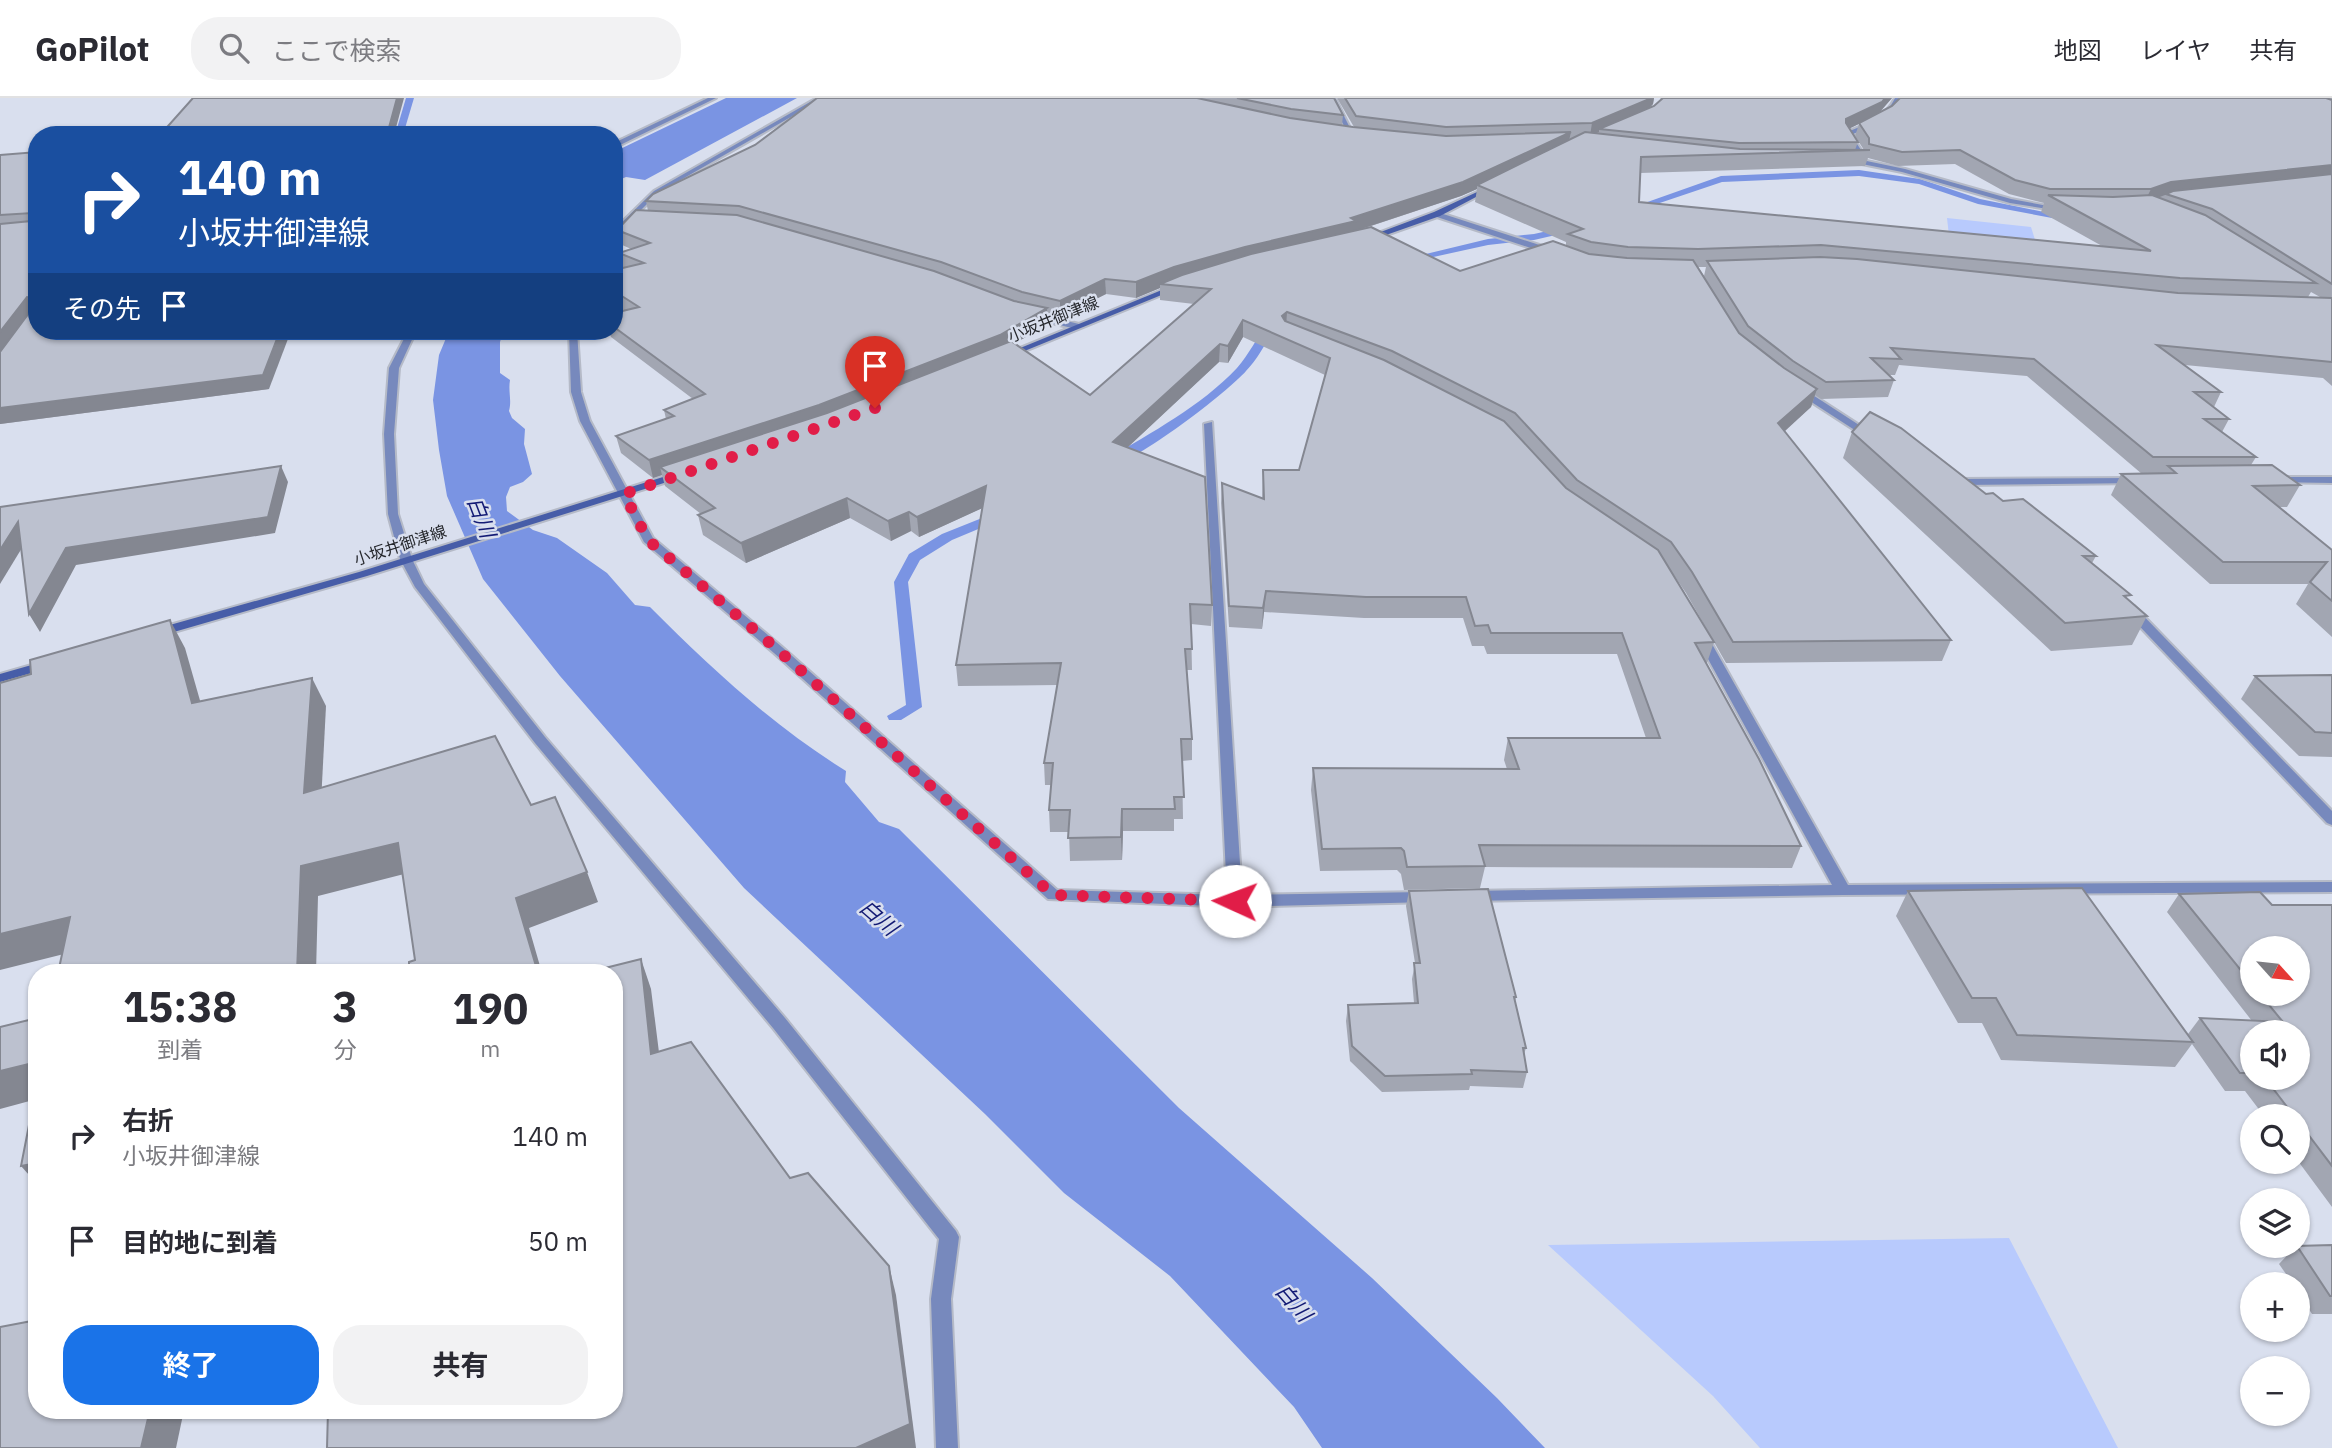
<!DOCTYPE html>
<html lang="ja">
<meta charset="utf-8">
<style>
:root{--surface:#fff;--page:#f2f2f3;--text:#2b2b33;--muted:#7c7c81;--line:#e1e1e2;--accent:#1a73e8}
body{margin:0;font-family:"IBM Plex Sans","Noto Sans JP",sans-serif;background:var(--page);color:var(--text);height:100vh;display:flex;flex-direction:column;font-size:26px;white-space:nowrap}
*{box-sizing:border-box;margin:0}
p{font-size:23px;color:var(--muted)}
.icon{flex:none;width:38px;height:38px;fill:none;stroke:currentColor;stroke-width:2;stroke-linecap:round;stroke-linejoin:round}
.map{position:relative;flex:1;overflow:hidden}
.drawer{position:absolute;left:28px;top:866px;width:595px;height:455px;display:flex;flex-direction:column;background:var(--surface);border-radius:28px;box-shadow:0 2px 5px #0004}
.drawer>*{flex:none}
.hud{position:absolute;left:28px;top:28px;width:595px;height:214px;border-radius:28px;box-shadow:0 2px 5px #0004;background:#1a4fa0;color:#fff;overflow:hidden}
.needle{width:46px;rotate:117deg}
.controls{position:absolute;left:2240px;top:838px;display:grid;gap:14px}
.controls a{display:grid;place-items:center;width:70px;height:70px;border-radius:50%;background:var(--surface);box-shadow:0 2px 5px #0004;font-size:35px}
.pin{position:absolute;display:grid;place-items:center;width:60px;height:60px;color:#fff;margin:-72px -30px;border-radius:50% 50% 50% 0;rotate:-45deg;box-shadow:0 0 7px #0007}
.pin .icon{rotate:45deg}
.me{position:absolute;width:77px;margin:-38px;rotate:272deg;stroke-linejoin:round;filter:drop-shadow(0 0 5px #0008)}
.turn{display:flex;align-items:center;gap:24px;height:147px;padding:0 35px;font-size:32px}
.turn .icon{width:91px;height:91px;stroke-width:2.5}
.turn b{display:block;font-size:49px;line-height:60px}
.then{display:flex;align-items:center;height:66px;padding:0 35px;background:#0003;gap:14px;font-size:26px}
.eta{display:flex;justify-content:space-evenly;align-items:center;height:119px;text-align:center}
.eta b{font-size:42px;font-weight:700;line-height:49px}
.primary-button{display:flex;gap:14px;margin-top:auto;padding:14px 35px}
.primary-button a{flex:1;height:80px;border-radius:28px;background:var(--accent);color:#fff;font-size:28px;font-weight:700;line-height:80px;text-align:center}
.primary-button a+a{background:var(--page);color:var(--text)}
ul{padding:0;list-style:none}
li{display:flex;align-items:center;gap:21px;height:105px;padding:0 35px}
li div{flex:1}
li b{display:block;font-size:26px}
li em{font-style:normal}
header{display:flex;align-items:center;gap:42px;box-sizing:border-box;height:98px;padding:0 35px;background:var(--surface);border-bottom:2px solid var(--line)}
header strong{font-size:33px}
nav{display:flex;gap:38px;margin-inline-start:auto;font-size:24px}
.search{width:490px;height:63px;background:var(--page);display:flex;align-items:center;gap:18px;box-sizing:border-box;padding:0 24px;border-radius:28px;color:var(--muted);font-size:26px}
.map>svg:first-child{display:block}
.green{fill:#b8cafd}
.water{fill:#7a94e3}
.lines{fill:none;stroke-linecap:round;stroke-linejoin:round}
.stream{fill:#7a94e3;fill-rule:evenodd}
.street-casing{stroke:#b5bac7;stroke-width:4}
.secondary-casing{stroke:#b5bac7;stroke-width:4}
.street{fill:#7789bd;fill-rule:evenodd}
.secondary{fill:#475da8;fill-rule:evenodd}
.wall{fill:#a2a6b2;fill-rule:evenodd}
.shaded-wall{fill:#848791}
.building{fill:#bcc1cf;stroke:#848791;stroke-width:2}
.route{stroke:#e11d48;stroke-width:12;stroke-dasharray:0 21.6}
.labels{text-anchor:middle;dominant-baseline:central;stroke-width:5;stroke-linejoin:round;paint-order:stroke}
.far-street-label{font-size:16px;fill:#26282d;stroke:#d9dfee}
.water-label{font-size:21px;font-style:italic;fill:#131b75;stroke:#d9dfee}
</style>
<header>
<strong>GoPilot</strong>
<div class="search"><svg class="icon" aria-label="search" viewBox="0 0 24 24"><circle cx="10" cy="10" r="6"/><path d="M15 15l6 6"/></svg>ここで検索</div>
<nav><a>地図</a><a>レイヤ</a><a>共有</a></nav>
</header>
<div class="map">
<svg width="2332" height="1350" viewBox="0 0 2332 1350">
<rect width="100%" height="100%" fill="#d9dfee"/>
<g class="green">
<path d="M1947,120L2031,129L2036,145L1950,146Z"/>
<path d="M2009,1140L2118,1350H1760L1713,1298L1548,1147Z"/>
</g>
<g class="water">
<path d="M726,0H797L645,82L626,79L614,84V54Z"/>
<path d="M449,233H503L500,244V275L510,282C508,294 512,302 509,313L512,320L525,331L524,346L532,376L523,384L510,389L506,399L507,413L533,432L557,440L607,475L635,507L650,509C711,570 773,628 846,673L845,684L879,724L899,731L1179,1010L1372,1180L1497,1300L1545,1350H1322L1294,1309L1170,1178L1064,1095L985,1016L744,790L560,578L483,481L447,398L439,352L433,302L439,257Z"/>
</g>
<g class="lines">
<g class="stream">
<path d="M406,0H414L403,37H395Z"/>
<path d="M1859,72L1920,81L1980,101L2073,120L2068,123L1978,106L1919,86L1859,78L1722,84L1630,115L1622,113L1721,78Z"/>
<path d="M1570,128L1575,131L1573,133L1534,142L1488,147L1406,165L1401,162L1488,141L1534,136Z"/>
<path d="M1267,225L1276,227C1267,243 1259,259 1246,273C1230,292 1129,371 1107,367V361C1152,334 1200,309 1237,270C1249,256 1257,240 1267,225Z"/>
<path d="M1002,412L1009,416L1007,419L952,442L920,462L908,484L922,609L901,622H889L887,618L906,607L894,484L909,456L942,436Z"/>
</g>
<defs>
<g id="street">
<path d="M708,0H716L614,50V45Z"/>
<path d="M817,0H824L658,95L614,139V132L654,93Z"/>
<path d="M1329,0H1335L1354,38L1349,37Z"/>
<path d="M1895,0H1901C1892,22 1871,28 1851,37L1863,55L1862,62L1905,71L2011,101L2064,111L2060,113L2010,105L1902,74L1847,63L1849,60L1856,61L1857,55L1845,35C1864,27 1886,20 1895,0Z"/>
<path d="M1437,114L1555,152L1556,154L1549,156L1434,118L1433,116Z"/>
<path d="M1030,214L1079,226L1080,228L1076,231L1027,219L1026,217Z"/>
<path d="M408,233H416L399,270L394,336L398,416L412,461L424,486L545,639L785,920L956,1133L959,1139L951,1201L958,1350H936L931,1201L939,1141L773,930L535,645L415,489L400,461L388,416L384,336L389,270Z"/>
<path d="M569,233H577L581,294L590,323L653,440L782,549L1057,792L1227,797L1204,326L1212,324L1242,797L1424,794L1429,796L1432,800L1429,804L1235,809L1048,801L774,555L644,444L580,323L571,294Z"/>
<path d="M1796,290H1802L1876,338L1867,340L1796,294Z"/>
<path d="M2276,379H2332V385L2272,384V380Z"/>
<path d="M2137,380L2141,381V385L1960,387L1955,384L1960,381Z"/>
<path d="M2130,507L2134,508L2332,713V727L2327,725L2126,514L2124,511L2126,508Z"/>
<path d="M1702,535L1708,539L1848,787L2332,784V794L1843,797L1467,803L1464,799L1467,795L1472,793L1832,787L1696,539Z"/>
</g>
<g id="secondary">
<path d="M1490,88L1495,89L1440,118L1369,143L1362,141L1434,114Z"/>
<path d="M1174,187L1181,189L1010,259L1003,257Z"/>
<path d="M679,374L684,377L683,379L367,478L160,538H152L150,535L152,532L359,474Z"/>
<path d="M49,562L53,563L55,566L53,569L0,584V576Z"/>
</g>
</defs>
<use href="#street" class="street-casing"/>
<use href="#secondary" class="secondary-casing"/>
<use href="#street" class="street"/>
<use href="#secondary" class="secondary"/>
</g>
<g class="wall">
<path d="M817,0H1334L1343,17L1342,27L1354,29L1337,0H1654L1653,6L1648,11L1654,8L1661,1L1660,0H1892L1879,15L1892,8L1900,0H2332V288L2323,280L2185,267L2221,294L2214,309L2229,321L2222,334L2256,359L2251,367L2300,387L2287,409H2279L2332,452V539L2296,506L2308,486H2210L2111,397L2121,376H2142L2027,278L1899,267L1895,277H1890L1894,282L1888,299L1821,301L1815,297L1811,309L1784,333L1951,542L1942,563L1726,565L1686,495L1671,473L1714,544L1707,565H1706L1801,748L1792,770L1485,769L1480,790L1404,792L1401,776L1397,772L1320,773L1311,692L1313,670L1507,671L1504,662L1508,640H1646L1617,556H1487L1484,548H1472L1463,520H1364L1264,514L1262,531L1229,529L1221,405L1222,385L1262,401L1263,372H1299L1325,277L1243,239L1228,265L1219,264L1128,349L1212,507L1211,528L1191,526L1192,572H1187L1192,641V662L1182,663L1183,721H1174V733H1123L1122,762L1070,763L1069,734H1050L1049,712L1051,687H1045L1044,665L1057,587L958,588L956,567L982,410L919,439L911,433L891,443L850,420L746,465L703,437L698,417L701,416L665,388L662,377L653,380L621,355L616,338L666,321L664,312L693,301L611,239L609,233H614V215L625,213L614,206V172L623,170L619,155L631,151L620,146L617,132L648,113L646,103L755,47L803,11ZM1859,26L1855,38L1864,52H1855L1858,44L1849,30ZM1868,60L1898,68L1955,66L2009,96L2044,105L2041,114L2102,148L1639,104L1640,75L1865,68ZM1477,91L1475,104L1566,144V148L1460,173L1359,132L1461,98ZM1698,169H1706L1704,178ZM1160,190V202L1194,206L1090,297L1015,245L1048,226L1047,215L1060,219L1106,196L1136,200ZM2311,194L2320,199H2308Z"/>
<path d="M0,57L269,291L0,326Z"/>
<path d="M1852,334L2003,403L2096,458L2092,465L2128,502L2147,518L2132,547L2051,553L1843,360Z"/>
<path d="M2332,577V659L2299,658L2241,601L2255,578Z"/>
<path d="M1409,793L1516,899L1515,903L1526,950L1524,956L1527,974L1523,990L1470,988L1469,992L1382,994L1350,963L1346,923L1348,907L1414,905L1412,881L1415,865L1406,808Z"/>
<path d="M1908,793L2188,936L2200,920L2252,923L2167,814L2179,796L2272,807H2332V1109L2298,1063V1018H2264L2245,993H2225L2192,946L2175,969L2001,962L1982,925H1958L1896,818ZM2252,850L2298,896H2252ZM2252,934L2298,980H2252Z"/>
<path d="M2332,1147V1216H2312L2298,1194V1186H2293L2279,1166L2296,1148Z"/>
</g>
<g class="shaded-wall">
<path d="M397,0H404L394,37H387Z"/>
<path d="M1650,0H1654L1653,6L1645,15L1599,31V34L1590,38L1592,25Z"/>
<path d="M1885,0H1892L1878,16L1843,34L1846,21Z"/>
<path d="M1571,34L1568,47L1477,87V91L1461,98L1355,133L1160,186V190L1136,200V184L1174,169L1245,149L1351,120Z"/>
<path d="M2332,67V80L2166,96L2165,97L2144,105L2151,91L2171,84Z"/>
<path d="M1105,181L1106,196L1060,219V203Z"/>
<path d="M27,199L34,212L0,259V234Z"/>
<path d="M1047,210L1048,226L1002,253L822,325L660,369L662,377L653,380L649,362Z"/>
<path d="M1287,214L1286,231L1282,218Z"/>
<path d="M1243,222V239L1228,265V248Z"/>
<path d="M280,233H291L269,291L0,326V310Z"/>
<path d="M1220,246L1219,264L1113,363V344Z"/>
<path d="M1817,291L1811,309L1773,344L1778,325Z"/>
<path d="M281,368L288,384L275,435L76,467L40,534L29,516L66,450Z"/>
<path d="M986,388L987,408L919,439L917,419Z"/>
<path d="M847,400L850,420L746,465L741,445Z"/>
<path d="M909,414L911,433L891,443L888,423Z"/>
<path d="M18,424L28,440L0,486V452Z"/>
<path d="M1266,493L1264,514L1262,531L1263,510Z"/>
<path d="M170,522L185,550L209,634L192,605Z"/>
<path d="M312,580L326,608L320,724L304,695Z"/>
<path d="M1122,711L1123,733L1122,762L1121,739Z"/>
<path d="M398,745L412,774L318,798L316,875H297L301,768Z"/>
<path d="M587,774L598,804L529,830L542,875H538L516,800Z"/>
<path d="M70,819L92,849L0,872V836Z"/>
<path d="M641,861L651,891L663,986L651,956Z"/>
<path d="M37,964V1001L0,1011V973Z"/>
<path d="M37,1065V1086L21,1068Z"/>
<path d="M889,1168L896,1197L916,1350H856Z"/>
<path d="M150,1312H184L176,1350H141Z"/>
</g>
<g class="building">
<path d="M193,0H397L387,37H160Z"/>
<path d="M817,0H1197L1290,20L1353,29L1446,38L1571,34L1463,84L1351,120L1356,123L1245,149L1174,169L1136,184L1105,181L1060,203L1022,194L941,164L739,108L646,103L653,96L755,47L803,11Z"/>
<path d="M1237,0H1334L1343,17L1291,11Z"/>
<path d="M1345,0H1650L1647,2L1592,25L1446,29L1356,18Z"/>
<path d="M1663,0H1885L1882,4L1846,21V25L1858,44L1739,45L1599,31L1654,8Z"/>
<path d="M1900,0H2326L2332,2V67L2171,84L2151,91H2050L2015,82L1960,52L1902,54L1869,46V40L1859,25L1892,8Z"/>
<path d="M1585,34L1740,51L1870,52L1641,59L1639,104L2151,153L2048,97L2113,99L2152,97L2205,117L2316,185L2180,180L1821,147L1698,151L1628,149L1591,144L1568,136L1583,131L1477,87Z"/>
<path d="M37,54V233H280L263,277L0,310V254L32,211V200L27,199L0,234V126L31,123L32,115L0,117V57Z"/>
<path d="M2332,76V186L2212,111L2166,96L2173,93Z"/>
<path d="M636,112L737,117L934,173L1014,203L1047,210L1000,237L819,307L649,362L616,338L674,318L664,312L705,296L614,229V215L639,209L614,193V172L644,165L619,155L650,145L617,132Z"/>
<path d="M1371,129L1460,173L1553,143L1589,156L1627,160L1693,162L1739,235L1784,270L1817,291L1778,325L1951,542L1733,544L1692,474L1671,444L1577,382L1515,315L1392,253L1287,214L1282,218L1285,223L1384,262L1504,323L1566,390L1658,452L1714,544L1695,545L1759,661L1801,748L1479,747L1485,768L1407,769L1404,753L1401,750L1322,751L1313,670L1519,671L1508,640H1660L1622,535H1491L1488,527L1475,528L1466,499H1366L1266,493L1263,510L1229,508L1222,385L1264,401L1263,372H1299L1330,260L1243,222L1228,248L1220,246L1113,344L1205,379L1212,507L1190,506L1192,551H1185L1192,641H1181L1184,699H1174L1175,711H1122L1121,739L1068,740L1070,712H1049L1053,665H1044L1061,565L956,567L986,388L917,419L909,414L888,423L847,400L741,445L698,417L715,410L660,369L827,315L1011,243L1090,297L1211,191L1160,186L1182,177L1251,156Z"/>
<path d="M1820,159L1857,161L2178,195L2332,200V264L2157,247L2221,294H2194L2229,321H2204L2256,359H2153L2034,261L1891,250L1901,261L1871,260L1894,282L1826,284L1793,263L1748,228L1707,163Z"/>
<path d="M1870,314L1901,330L1986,396L1993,395L2003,403L2023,401L2096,458H2083L2131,497L2124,498L2147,518L2065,525L1852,334Z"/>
<path d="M2272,367L2300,387L2253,388L2332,452V503L2310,484L2327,464H2223L2121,376L2176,375L2168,368Z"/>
<path d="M281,368L268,419L66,450L29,516L18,424L0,452V409Z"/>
<path d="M170,522L192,605L312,580L304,695L495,638L531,707L555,699L587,774L516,800L538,875H409V864L415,862L398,745L301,768L297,875H58L70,819L0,836V585L31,576L30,562Z"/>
<path d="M2332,577V635L2315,634L2255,578Z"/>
<path d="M2082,790L2193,944L2017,937L1996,900H1972L1908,793Z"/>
<path d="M1488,791L1516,899H1514L1526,950H1523L1527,974L1471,972L1472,976L1385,978L1352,948L1348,907L1418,905L1414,865H1420L1409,793Z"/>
<path d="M2260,794L2272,807H2332V1068L2298,1023V1018H2294L2265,980H2298V934H2252V975H2240L2200,920L2283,924L2260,896H2298V850H2252V886L2179,796Z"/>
<path d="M641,861L651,956L691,944L790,1080L808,1075L889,1168L910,1326L856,1350H327L328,1312H614V875H585Z"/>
<path d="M37,920V964L0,973V929Z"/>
<path d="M37,986V1065L21,1068Z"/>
<path d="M2332,1147V1198H2330L2297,1148Z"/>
<path d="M37,1222V1312H150L141,1350H0V1229Z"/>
</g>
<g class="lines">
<path class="route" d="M875,310L624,396L648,442L778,552L1053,797L1235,803"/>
</g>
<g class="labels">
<g class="far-street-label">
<text transform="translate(1053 221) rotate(-22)">小坂井御津線</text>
<text transform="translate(400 447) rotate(-18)">小坂井御津線</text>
</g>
<g class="water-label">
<text transform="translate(482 419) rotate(69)">白川</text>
<text transform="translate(879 819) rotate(41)">白川</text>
<text transform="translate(1294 1204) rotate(49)">白川</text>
</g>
</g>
</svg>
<div class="controls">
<a><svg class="needle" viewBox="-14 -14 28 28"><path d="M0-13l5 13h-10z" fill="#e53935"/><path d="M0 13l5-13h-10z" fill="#7c7c81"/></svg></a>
<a><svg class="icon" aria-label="sound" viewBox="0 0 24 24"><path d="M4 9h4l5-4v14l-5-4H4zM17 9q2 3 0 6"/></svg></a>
<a><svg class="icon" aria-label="search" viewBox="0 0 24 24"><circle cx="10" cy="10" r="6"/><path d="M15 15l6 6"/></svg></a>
<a><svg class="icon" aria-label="layers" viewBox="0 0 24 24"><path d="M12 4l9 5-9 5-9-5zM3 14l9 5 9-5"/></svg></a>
<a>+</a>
<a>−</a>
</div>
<div class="pin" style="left:875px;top:310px;background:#d93025"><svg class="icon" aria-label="arrive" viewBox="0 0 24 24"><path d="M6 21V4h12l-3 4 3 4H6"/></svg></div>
<svg class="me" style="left:1235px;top:803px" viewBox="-20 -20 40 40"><circle r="19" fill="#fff"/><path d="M0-13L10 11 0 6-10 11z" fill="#e11d48"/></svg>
<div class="hud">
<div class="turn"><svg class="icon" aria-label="right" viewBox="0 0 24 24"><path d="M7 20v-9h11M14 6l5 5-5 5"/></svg><div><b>140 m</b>小坂井御津線</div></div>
<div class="then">その先<svg class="icon" aria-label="arrive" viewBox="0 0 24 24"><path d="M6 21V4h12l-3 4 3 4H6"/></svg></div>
</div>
<section class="drawer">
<div class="eta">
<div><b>15:38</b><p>到着</p></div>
<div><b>3</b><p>分</p></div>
<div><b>190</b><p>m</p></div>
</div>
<ul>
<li><svg class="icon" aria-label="right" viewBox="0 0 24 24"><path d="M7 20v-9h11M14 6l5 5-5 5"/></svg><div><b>右折</b><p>小坂井御津線</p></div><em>140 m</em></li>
<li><svg class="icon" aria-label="arrive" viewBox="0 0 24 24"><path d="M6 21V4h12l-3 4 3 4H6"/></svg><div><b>目的地に到着</b></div><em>50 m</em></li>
</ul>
<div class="primary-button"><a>終了</a><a>共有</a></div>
</section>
</div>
